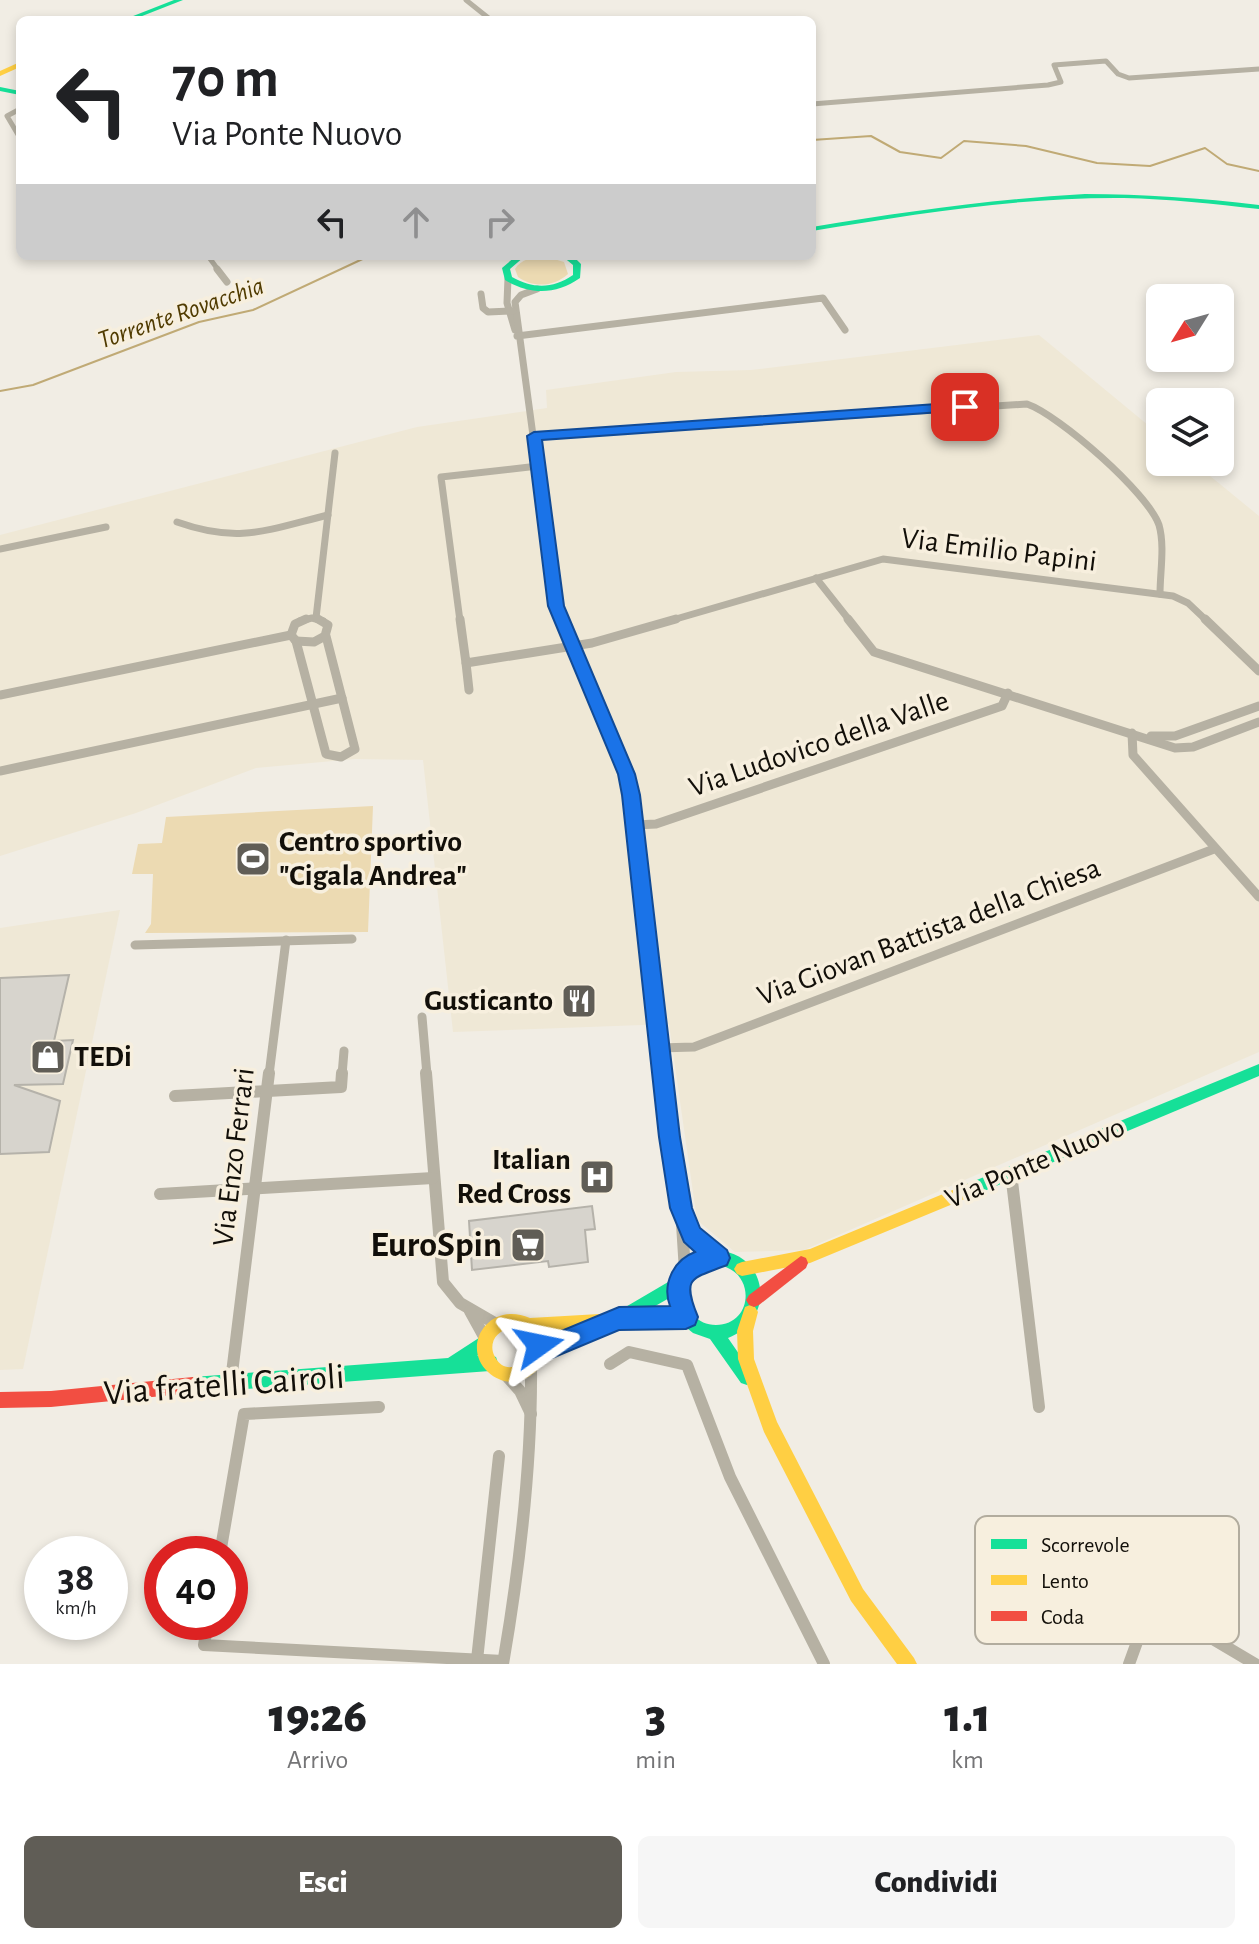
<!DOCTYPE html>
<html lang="it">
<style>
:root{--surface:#fff;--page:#f6f6f6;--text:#202124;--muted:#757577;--accent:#605d56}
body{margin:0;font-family:"Alegreya Sans",sans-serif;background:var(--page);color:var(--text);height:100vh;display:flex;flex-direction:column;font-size:30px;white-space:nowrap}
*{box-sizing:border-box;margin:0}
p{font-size:26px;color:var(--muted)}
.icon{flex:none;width:44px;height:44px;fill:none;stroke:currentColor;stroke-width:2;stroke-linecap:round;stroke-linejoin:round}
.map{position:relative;height:1664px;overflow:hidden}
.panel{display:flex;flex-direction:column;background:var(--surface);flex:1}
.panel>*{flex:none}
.guide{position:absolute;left:16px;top:16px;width:800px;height:244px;border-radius:12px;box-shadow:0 4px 12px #0003;background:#fff;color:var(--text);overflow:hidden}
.needle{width:52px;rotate:233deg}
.buttons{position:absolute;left:1146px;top:284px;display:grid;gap:16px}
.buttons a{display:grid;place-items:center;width:88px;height:88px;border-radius:12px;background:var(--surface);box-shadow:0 4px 12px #0003;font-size:40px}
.speed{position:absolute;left:24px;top:1536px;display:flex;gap:16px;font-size:40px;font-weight:700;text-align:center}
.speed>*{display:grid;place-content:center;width:104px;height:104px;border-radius:50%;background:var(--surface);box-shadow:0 4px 12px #0003;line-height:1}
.speed small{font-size:20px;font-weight:400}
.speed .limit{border:12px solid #d22;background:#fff;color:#111}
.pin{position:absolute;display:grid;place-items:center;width:68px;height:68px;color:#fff;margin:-34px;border-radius:16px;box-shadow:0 4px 12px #0006}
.me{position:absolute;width:88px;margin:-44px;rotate:78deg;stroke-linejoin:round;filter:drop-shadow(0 0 6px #0008)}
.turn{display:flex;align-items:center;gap:28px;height:168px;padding:0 24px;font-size:36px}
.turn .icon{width:104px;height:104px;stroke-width:2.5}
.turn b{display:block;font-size:56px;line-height:68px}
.lanes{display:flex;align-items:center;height:76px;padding:0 24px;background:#0003;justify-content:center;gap:40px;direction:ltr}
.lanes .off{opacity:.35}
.eta{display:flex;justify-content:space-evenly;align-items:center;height:136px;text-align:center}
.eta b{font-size:48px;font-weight:800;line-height:56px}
.primary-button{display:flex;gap:16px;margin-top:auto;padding:16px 24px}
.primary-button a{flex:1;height:92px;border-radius:12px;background:var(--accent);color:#fff;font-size:32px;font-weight:800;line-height:92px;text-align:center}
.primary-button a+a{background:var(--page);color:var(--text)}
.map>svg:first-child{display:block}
.built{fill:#efe8d6}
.green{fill:#ecdab2}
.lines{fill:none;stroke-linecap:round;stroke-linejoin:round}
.stream{stroke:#c0aa75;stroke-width:2}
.building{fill:#d7d4cd;stroke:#b5b2aa;stroke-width:2}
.street-far3{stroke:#b6b1a3;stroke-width:5}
.street-far2{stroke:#b6b1a3;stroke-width:7}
.street-far1{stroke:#b6b1a3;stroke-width:9}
.street{stroke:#b6b1a3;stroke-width:12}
.fast{fill:#16e098;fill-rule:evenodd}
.slow{fill:#ffcf43;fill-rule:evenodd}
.jam{fill:#f24e42;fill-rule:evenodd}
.route{fill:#1a73e8;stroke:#114b97;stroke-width:2}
.labels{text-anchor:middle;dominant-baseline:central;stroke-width:7;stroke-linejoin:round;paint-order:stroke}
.far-water-label{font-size:26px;font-style:italic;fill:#503b00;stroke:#f7efde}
.street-label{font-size:30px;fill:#120f09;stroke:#f7efde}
.poi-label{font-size:30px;font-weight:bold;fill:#120f09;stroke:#f7efde;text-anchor:start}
.near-poi-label{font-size:36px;font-weight:bold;fill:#120f09;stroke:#f7efde;text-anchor:end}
.near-street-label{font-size:36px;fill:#120f09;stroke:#f7efde}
.key{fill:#f7efde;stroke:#b2ac9e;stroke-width:2}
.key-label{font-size:22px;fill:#120f09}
</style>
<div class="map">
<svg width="1259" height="1664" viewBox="0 0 1259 1664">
<rect width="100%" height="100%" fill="#f1ede4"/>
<g class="built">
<path d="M1039,335L1160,435V462H1193L1259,516V1052L804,1250L735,1252L697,1220L669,1024L453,1032L423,760L355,759L256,768L136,813L0,856V535L417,427L547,408L546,390L676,372L751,370Z"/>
<path d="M120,910L23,1369L0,1370V928Z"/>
</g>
<g class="green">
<path d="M544,256L564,262L568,274C554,287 533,288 518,277L515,269C521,259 533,257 544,256Z"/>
<path d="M373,806L368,932L145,933L151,924L153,874H132L138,844L162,843L166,817Z"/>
</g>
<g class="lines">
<g class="stream">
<path d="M812,140L871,136L900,152L941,158L964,141L1026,146L1097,163L1150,166L1205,148L1227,164L1259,171"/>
<path d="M0,391L33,385L199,322L253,310L369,256"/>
</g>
</g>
<g class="building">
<path d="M69,975L54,1041L73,1040L63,1084L14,1085L60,1101L49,1152L0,1154V978Z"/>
<path d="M592,1206L595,1229L585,1230L588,1262L549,1267L548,1261L472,1270L469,1221Z"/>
</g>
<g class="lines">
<g class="street-far3">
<path d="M466,0L491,20"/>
<path d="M812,104L1048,85L1061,82L1054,65L1106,61L1118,74L1129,78L1259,69"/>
<path d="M20,109L7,116L20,138"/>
<path d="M208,256L219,271"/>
</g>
<g class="street-far2">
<path d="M217,269L227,282"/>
<path d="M508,278L507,303L515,330"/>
<path d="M537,289L521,295L515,302L556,606L562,621"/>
<path d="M481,294L483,308L488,312L513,311"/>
<path d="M517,336L823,298L845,330"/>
<path d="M534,436L1027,404C1059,415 1148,493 1159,525C1165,546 1160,572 1160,594"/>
<path d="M177,522C239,544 267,530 328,515"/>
<path d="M0,549L106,527"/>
<path d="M816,578L850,621"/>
<path d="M316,618L335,453"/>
<path d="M300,621L312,618L323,621"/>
<path d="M460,621L441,477L538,466"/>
<path d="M669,621L883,559L1173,596L1188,603L1207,621"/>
</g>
<g class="street-far1">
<path d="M460,619L466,663L592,643L676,619"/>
<path d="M561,619L626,774L631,795L662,1075"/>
<path d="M848,619L874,652L1175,748L1193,747L1259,722"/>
<path d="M1205,619L1259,671"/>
<path d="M296,641L314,642L325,636L328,625L318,619"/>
<path d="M296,641L326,754L341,757L355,749L326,636"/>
<path d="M296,641L291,635L295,624L306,619"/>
<path d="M466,663L469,690"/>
<path d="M0,695L291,635"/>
<path d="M1132,733L1133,755L1259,897"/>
<path d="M1151,736H1175L1259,706"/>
<path d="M0,771L342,698"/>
<path d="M635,825L656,824L1002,706L1008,693"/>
<path d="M135,945L352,939"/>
<path d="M422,1017L427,1075"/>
<path d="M659,1048L694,1047L1214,849"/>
<path d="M269,1075L286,940"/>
<path d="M342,1075L344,1051"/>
</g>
<g class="street">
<path d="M426,1073L443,1282L460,1303L498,1325"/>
<path d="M662,1073L681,1208L685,1271"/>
<path d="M175,1096L341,1087L342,1073"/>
<path d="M1011,1173L1039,1407"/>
<path d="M160,1194L433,1178"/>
<path d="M685,1219L699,1243L719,1258"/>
<path d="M470,1311L486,1340"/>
<path d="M610,1364L629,1352L687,1365L730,1477L824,1664"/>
<path d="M504,1373L520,1391L531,1414"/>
<path d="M231,1381L269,1073"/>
<path d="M220,1554L244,1414L379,1407"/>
<path d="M208,1622L204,1645L503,1661"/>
<path d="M477,1660L499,1456"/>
<path d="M503,1664C520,1565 532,1466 531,1365"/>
<path d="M1129,1664L1141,1631L1159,1607L1255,1664"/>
</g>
<g class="fast">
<path d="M174,0H183L132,20H123Z"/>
<path d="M0,87L20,91V95L0,91Z"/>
<path d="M1085,194C1143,194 1201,198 1259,205V209C1214,204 1169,199 1124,198C1019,197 915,214 812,231V227C903,212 993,199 1085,194Z"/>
<path d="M516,256H525L510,269L512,277C533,289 553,289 573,275V265L562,256L637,257L633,259H576L581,264L580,278C556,295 530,295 505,280L502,268Z"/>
<path d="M1259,1064V1076L977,1194L972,1196L967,1194L965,1189L967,1184Z"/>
<path d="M709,1251C765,1245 781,1317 728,1338L755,1377L753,1383L747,1385L741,1383L710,1339L693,1333L682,1324L674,1309L671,1297L622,1325L617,1322L614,1317L617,1312L675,1278L687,1261ZM716,1265C756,1268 755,1325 716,1325C678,1325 676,1268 716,1265Z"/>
<path d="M597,1319L602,1322L605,1327L602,1332L538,1360L532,1357L530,1352L532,1347Z"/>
<path d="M485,1334L490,1337L493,1342L490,1347L477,1356L490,1355L496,1357L498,1363L496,1369L490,1371L193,1393L187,1391L185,1385L187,1379L193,1377L448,1358Z"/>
</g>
<g class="slow">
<path d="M20,62V67L0,76V71Z"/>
<path d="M972,1182L977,1184L979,1189L977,1194L810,1263L742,1276L737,1274L734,1269L737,1264L742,1262L810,1249Z"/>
<path d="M750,1305L755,1307L758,1312L753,1331L754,1359L777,1422L863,1589L914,1658L917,1664H897L851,1601L764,1432L738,1359L737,1331L745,1307Z"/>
<path d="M686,1309L691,1312L694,1317L691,1322L686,1325L543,1333C557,1367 516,1398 488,1372C460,1346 489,1300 530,1318ZM512,1328C558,1334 511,1392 494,1355C488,1341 499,1329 512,1328Z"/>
</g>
<g class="jam">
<path d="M801,1256L806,1258L808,1263L806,1268L759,1305L754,1307L749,1305L746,1300L749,1295Z"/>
<path d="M193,1377L199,1379L201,1385L199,1391L193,1393L51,1407L0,1408V1392L51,1391Z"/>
</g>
</g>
<path class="route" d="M965,402L972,407L970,410L542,440L564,606L635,774L640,795L680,1137L692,1208L700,1228L727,1250L730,1258L727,1265C692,1279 681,1276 698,1317L695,1325L686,1329L619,1330L538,1364L530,1361L526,1352L531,1337L539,1334L547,1337L619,1307L670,1306C662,1285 673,1260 695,1252L684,1242L670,1208L659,1137L622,795L618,774L548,606L527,436L534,432Z"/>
<defs>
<symbol id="stadium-square" viewBox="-11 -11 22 22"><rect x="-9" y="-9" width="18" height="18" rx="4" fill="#605d56" stroke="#f7efde"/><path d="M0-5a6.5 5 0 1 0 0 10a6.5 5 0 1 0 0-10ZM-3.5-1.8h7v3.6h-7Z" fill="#fff"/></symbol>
<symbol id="restaurant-square" viewBox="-11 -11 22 22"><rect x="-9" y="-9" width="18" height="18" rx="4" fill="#605d56" stroke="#f7efde"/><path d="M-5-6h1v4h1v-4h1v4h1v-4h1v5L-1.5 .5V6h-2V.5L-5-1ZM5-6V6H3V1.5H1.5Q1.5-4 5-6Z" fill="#fff"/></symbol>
<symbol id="shop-square" viewBox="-11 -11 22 22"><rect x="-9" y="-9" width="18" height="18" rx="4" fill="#605d56" stroke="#f7efde"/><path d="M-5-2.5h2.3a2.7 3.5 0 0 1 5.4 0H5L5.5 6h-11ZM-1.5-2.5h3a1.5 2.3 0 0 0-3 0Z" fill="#fff"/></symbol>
<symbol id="hospital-square" viewBox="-11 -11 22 22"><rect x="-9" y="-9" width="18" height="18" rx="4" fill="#605d56" stroke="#f7efde"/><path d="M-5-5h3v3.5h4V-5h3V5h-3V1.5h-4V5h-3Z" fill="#fff"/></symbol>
<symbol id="supermarket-square" viewBox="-11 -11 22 22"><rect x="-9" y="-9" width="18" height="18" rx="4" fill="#605d56" stroke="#f7efde"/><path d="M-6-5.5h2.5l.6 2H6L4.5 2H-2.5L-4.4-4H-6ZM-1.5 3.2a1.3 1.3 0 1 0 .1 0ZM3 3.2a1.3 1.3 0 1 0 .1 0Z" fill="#fff"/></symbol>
</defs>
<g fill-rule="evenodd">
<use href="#stadium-square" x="233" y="839" width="40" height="40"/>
<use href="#restaurant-square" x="559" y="981" width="40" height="40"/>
<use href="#shop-square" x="28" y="1037" width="40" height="40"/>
<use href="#hospital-square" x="577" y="1157" width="40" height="40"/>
<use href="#supermarket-square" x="508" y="1225" width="40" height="40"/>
</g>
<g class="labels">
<g class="far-water-label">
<text transform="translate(181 313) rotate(-19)">Torrente Rovacchia</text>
</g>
<g class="street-label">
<text transform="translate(999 550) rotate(7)">Via Emilio Papini</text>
<text transform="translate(819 744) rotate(-19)">Via Ludovico della Valle</text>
<text transform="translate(929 932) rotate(-21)">Via Giovan Battista della Chiesa</text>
<text transform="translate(234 1157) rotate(-83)">Via Enzo Ferrari</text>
<text transform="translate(1035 1163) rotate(-23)">Via Ponte Nuovo</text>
</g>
<g class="poi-label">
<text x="279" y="842">Centro sportivo<tspan x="279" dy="34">"Cigala Andrea"</tspan></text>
<text x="553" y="1001" text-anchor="end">Gusticanto</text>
<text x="74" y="1057">TEDi</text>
<text x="571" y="1160" text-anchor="end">Italian<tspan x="571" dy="34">Red Cross</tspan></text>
</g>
<g class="near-poi-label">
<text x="502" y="1245">EuroSpin</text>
</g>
<g class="near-street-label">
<text transform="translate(224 1385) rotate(-4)">Via fratelli Cairoli</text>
</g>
</g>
<rect x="975" y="1516" width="264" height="128" rx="12" class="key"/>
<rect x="991" y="1539" width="36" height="10" fill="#16e098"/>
<rect x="991" y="1575" width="36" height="10" fill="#ffcf43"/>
<rect x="991" y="1611" width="36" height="10" fill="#f24e42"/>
<g class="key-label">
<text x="1041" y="1552">Scorrevole</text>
<text x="1041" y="1588">Lento</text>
<text x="1041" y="1624">Coda</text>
</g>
</svg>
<div class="buttons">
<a><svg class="needle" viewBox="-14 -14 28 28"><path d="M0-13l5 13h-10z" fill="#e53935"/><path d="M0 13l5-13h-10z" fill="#757577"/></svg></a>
<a><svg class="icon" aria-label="layers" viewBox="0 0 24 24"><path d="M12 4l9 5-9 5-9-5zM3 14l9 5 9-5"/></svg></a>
</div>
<div class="speed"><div>38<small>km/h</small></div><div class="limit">40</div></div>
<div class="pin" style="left:965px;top:407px;background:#d93025"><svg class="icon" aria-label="arrive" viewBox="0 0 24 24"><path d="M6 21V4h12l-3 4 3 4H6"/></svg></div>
<svg class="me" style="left:539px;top:1345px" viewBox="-20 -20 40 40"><path d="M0-17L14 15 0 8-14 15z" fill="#1a73e8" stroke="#fff" stroke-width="4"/></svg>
<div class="guide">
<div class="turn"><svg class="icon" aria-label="left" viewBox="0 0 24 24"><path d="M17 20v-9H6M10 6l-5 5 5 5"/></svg><div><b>70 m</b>Via Ponte Nuovo</div></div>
<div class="lanes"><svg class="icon" aria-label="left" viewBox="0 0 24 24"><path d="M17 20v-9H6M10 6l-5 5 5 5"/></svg><svg class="icon off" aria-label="ahead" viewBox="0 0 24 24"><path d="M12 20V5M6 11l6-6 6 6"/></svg><svg class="icon off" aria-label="right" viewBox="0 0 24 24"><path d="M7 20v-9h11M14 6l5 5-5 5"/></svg></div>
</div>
</div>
<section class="panel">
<div class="eta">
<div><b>19:26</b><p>Arrivo</p></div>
<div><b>3</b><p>min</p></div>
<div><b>1.1</b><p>km</p></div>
</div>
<div class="primary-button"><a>Esci</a><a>Condividi</a></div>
</section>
